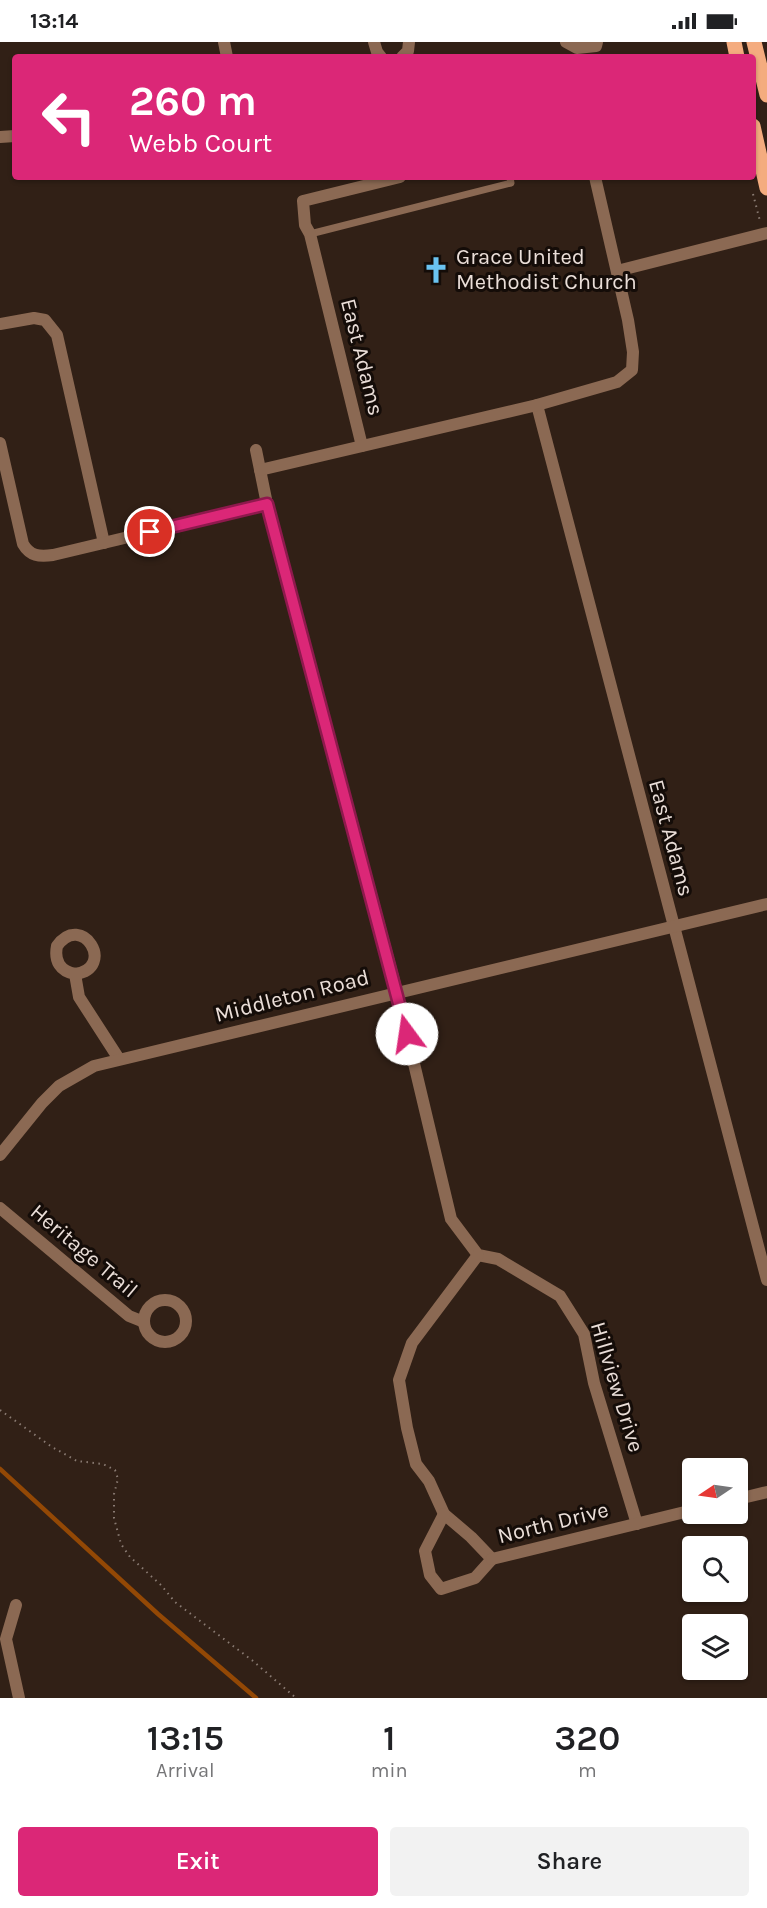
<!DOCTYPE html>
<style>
:root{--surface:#fff;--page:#f2f2f2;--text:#202124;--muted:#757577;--accent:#db2777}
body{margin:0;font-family:Karla,sans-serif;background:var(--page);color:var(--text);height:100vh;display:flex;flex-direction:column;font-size:22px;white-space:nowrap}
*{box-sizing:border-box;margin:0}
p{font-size:20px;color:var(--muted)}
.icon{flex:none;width:33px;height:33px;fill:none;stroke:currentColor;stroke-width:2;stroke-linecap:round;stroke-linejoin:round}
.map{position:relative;height:1656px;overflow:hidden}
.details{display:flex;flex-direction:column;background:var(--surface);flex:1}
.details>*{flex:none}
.banner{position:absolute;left:12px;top:12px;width:744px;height:126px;border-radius:6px;box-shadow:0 2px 4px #0004;background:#db2777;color:#fff;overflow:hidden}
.needle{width:39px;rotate:257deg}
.buttons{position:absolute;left:682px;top:1416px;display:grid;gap:12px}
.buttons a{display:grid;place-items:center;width:66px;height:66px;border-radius:6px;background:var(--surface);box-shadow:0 2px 4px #0004;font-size:30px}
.pin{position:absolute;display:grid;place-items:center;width:51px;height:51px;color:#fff;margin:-26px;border:3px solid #fff;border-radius:50%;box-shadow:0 2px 6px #0007}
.me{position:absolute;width:66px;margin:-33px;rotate:346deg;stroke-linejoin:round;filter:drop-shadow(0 0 4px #0008)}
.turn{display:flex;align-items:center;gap:21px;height:126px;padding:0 18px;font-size:27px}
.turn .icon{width:78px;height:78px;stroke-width:2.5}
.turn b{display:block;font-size:42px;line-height:51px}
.eta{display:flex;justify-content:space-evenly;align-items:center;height:102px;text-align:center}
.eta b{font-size:36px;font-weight:600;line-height:42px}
.cta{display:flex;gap:12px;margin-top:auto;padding:12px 18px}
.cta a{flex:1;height:69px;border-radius:6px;background:var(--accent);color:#fff;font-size:24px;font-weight:600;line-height:69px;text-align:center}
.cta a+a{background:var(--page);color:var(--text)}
.status{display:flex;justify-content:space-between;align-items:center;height:42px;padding:0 30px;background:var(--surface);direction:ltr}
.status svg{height:16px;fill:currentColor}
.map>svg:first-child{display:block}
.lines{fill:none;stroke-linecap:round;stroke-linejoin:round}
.stream{stroke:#934805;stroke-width:4.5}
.path{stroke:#8a7b73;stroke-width:2;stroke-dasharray:1.5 4.5;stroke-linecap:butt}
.service{stroke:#8b6953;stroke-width:7}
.minor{stroke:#8b6953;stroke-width:12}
.primary{stroke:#f4ac7f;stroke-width:15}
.route-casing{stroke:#8e194d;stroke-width:15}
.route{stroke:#db2777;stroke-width:10}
.labels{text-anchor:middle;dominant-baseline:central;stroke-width:6;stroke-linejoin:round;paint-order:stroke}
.poi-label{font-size:22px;fill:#eaded8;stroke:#140c08;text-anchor:start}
.street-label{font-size:22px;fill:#eaded8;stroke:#140c08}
</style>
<div class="status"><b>13:14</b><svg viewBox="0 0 49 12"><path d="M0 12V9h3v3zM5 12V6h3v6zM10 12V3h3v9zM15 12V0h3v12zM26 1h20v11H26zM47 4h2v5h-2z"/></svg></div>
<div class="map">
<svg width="767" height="1656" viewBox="0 0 767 1656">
<rect width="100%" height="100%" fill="#312016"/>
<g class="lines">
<path class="stream" d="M0,1427L158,1572L256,1656"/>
<g class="path">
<path d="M753,152L760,179"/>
<path d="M0,1368L52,1405L77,1419L103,1422L115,1428L118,1437L114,1452V1476L121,1502L130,1515L161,1543L175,1560L253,1619L296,1656"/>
</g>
<path class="service" d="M310,192L511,141L510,135"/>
<g class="minor">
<path d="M224,0L227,15"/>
<path d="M374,0L377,10L381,15"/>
<path d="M566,0L577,6L596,4L597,0"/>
<path d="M402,15L408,9L409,0"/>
<path d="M0,95L15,94"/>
<path d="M617,229L767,191"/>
<path d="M0,282L34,276L45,278L57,293L104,501"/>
<path d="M537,363L767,1238"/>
<path d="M0,401L23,502C30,514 39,515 53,513L267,462"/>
<path d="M362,404L310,192L305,183L303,159L400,135"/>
<path d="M256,408L267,462L397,950L451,1177L478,1213L498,1217L560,1254L584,1292L594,1341L637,1482"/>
<path d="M260,428L537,363L617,340L632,328L633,310L628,278L595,135"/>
<path d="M75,932C117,926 82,869 57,904C54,919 60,929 75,932L79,955L119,1017"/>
<path d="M0,1113L42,1061L59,1044L94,1024L767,862"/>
<path d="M0,1166L129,1274L144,1280"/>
<path d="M478,1213L412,1301L399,1338L407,1386L416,1422L429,1439L444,1472L471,1495L492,1517"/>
<circle cx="165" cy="1279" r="21"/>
<path d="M738,1457L767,1450"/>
<path d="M444,1472L425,1509L430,1533L441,1547L475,1536L492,1517"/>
<path d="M492,1517L693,1468"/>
<path d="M16,1563L6,1597L19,1656"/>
</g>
<g class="primary">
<path d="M734,0L737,15"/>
<path d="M754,0L767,53"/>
<path d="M753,84L767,146"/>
</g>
</g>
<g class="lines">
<defs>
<path id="route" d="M150,490L267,462L407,992"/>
</defs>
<use href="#route" class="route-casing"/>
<use href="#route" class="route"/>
</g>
<defs>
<symbol id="church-bare" viewBox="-9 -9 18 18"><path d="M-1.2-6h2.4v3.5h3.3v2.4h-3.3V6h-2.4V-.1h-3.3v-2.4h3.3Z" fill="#6ac3f1" stroke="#140c08" stroke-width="2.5" paint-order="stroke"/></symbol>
</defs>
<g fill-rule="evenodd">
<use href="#church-bare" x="417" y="209" width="38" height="38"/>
</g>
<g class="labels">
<g class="poi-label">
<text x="456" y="215">Grace United<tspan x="456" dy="25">Methodist Church</tspan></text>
</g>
<g class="street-label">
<text transform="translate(362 315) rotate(76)">East Adams</text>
<text transform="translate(671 796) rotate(75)">East Adams</text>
<text transform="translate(292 954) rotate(-14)">Middleton Road</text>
<text transform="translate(84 1209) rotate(40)">Heritage Trail</text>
<text transform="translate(617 1345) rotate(73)">Hillview Drive</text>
<text transform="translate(553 1481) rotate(-14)">North Drive</text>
</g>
</g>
</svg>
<div class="buttons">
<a><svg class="needle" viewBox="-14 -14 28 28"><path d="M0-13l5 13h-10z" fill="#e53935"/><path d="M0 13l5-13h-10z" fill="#757577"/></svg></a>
<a><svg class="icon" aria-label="search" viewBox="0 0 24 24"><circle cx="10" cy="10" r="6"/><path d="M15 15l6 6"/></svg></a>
<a><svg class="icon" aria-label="layers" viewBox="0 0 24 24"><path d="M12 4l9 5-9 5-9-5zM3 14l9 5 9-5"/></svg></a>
</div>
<div class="pin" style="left:150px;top:490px;background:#d93025"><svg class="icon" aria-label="arrive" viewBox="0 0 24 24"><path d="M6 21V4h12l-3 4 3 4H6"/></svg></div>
<svg class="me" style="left:407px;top:992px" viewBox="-20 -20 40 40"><circle r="19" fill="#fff"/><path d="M0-13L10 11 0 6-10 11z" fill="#db2777"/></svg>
<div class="banner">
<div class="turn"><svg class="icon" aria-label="left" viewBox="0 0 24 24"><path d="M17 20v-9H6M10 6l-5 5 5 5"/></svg><div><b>260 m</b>Webb Court</div></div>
</div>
</div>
<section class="details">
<div class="eta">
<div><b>13:15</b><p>Arrival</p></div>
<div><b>1</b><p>min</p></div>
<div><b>320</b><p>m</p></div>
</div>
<div class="cta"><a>Exit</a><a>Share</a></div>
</section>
